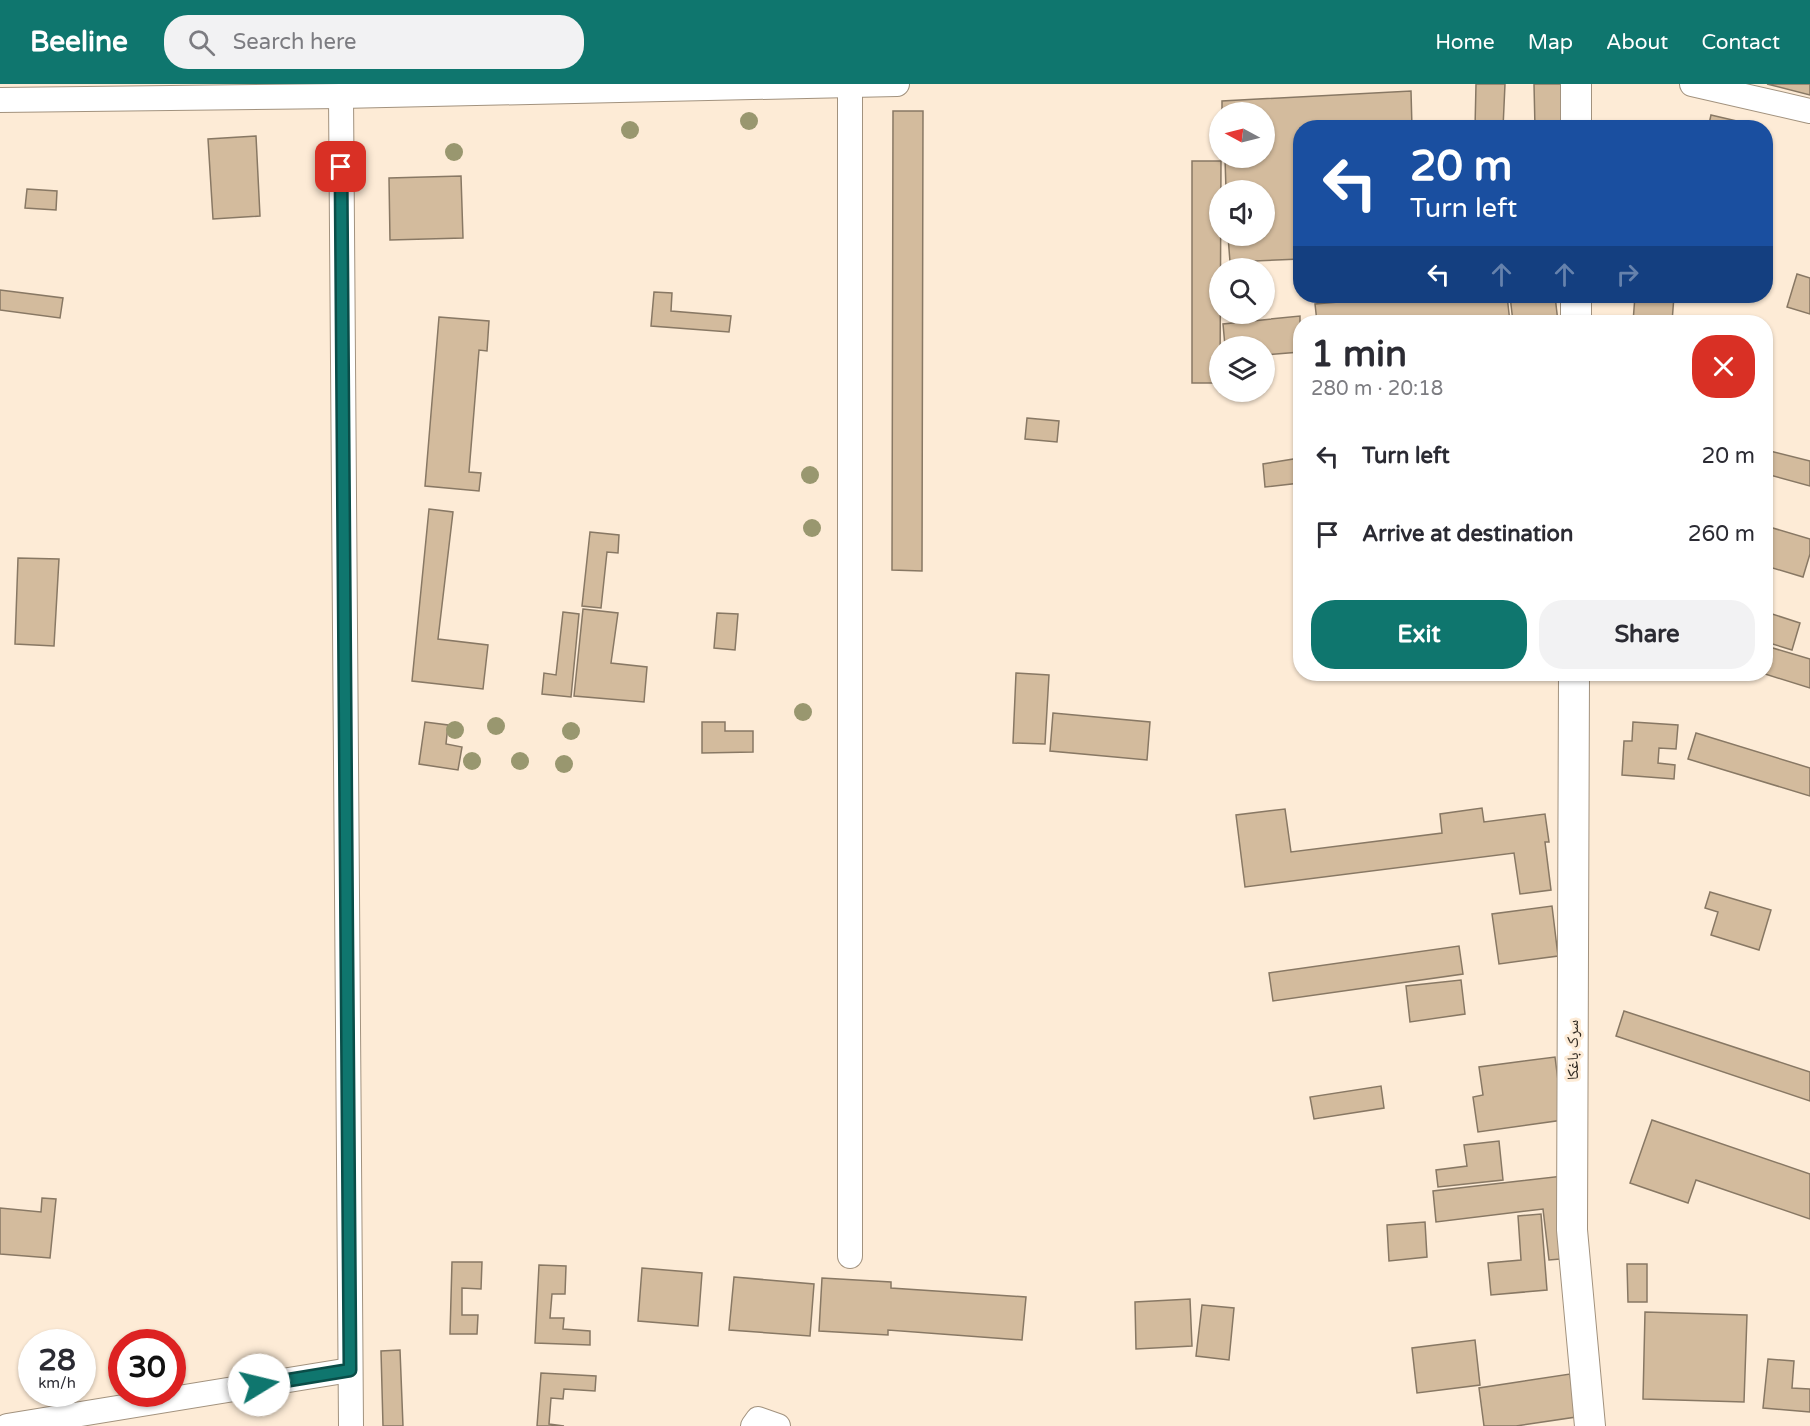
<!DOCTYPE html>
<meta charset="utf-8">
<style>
:root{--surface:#fff;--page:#f2f2f3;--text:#2b2b33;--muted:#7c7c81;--accent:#0f766e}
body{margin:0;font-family:"Varela Round","Noto Naskh Arabic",sans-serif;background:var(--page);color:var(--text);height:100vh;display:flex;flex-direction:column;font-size:22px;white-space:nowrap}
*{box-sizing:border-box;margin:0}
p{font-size:20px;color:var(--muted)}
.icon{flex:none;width:33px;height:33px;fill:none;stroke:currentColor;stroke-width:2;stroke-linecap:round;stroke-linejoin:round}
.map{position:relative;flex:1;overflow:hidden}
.details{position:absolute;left:1293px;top:231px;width:480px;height:366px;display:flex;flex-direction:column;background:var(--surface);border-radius:24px;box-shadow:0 2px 4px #0004}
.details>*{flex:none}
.guide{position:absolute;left:1293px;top:36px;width:480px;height:183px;border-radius:24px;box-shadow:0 2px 4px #0004;background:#1a4fa0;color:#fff;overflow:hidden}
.needle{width:39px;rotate:277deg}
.buttons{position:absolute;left:1209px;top:18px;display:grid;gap:12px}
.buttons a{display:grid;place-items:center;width:66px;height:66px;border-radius:50%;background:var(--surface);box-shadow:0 2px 4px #0004;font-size:30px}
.speed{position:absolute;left:18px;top:1245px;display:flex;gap:12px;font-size:30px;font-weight:700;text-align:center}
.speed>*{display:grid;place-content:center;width:78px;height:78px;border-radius:50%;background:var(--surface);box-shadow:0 2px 4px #0004;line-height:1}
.speed small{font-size:15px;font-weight:400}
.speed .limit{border:9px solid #d22;background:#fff;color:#111}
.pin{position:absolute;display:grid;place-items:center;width:51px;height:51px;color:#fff;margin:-26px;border-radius:12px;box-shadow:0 3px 9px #0006}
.me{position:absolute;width:66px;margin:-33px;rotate:81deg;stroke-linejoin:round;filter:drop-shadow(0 0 4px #0008)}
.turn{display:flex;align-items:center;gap:21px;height:126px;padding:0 18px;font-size:27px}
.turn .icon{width:78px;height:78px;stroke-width:2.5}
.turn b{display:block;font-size:42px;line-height:51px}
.lanes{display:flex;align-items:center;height:57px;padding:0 18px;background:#0003;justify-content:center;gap:30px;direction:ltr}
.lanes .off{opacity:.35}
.round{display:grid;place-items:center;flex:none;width:63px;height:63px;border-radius:24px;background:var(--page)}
.head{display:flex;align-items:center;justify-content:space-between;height:102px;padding:0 18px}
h1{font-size:36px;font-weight:800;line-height:45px}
.button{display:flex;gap:12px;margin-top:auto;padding:12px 18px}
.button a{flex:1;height:69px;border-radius:24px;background:var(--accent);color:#fff;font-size:24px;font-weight:800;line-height:69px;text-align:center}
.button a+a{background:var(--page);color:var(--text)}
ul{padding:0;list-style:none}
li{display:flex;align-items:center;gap:18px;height:78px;padding:0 18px}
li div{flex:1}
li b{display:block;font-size:22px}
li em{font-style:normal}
header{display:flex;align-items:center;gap:36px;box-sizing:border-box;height:84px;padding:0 30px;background:var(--accent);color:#fff}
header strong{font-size:28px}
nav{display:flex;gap:33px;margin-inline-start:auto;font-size:21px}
.search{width:420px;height:54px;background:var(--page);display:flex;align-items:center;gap:15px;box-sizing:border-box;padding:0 21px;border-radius:24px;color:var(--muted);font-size:22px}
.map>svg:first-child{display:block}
.building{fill:#d3bb9d;stroke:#887864;stroke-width:1.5}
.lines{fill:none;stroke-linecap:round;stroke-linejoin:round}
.minor-casing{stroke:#a2927e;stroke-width:26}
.tertiary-casing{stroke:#a2927e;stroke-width:32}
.minor{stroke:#fff;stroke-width:24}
.tertiary{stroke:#fff;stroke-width:30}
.tree{fill:#99976f}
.route-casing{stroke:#0a4d48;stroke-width:15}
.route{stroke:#0f766e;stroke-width:10}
.labels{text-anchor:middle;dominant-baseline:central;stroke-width:6;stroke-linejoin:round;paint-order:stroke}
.street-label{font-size:16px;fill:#2b251d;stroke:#fdebd6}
</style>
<header>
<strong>Beeline</strong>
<div class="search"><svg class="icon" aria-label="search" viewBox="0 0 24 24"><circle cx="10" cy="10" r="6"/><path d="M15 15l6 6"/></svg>Search here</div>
<nav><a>Home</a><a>Map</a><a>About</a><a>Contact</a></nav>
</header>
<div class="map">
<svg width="1810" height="1342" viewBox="0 0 1810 1342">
<rect width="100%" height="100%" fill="#fdebd6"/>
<g class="building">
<path d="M1476,0H1505L1503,44H1475Z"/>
<path d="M1534,0H1568V44H1535Z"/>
<path d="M1767,0H1810V11Z"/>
<path d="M1411,7L1412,44H1300V175L1230,178L1228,152H1264V106H1226L1225,74H1264V28H1222V17Z"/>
<path d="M893,27H923L922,487L892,486Z"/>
<path d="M1711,31L1763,43V44H1708Z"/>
<path d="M256,52L260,132L213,135L208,55Z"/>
<path d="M1192,77H1221L1220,299H1192Z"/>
<path d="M461,92L463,154L390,156L389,94Z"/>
<path d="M27,105L57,107L56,126L25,124Z"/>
<path d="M1797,190L1810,194V230L1787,223Z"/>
<path d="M0,206L63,214L60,234L0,226Z"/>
<path d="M654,208L672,209L671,227L731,232L729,248L651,242Z"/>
<path d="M1411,212H1507L1510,238H1317L1315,220Z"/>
<path d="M1510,212H1555L1558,238H1513Z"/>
<path d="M1635,212H1674L1672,238H1633Z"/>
<path d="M1300,232V268L1264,271V262H1225L1223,240Z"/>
<path d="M439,233L489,237L487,267L479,266L469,388L481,389L479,407L425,402Z"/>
<path d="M1027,334L1059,337L1057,358L1025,355Z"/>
<path d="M1766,366L1810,377V402L1766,390Z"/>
<path d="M1300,374V399L1265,403L1263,380Z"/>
<path d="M429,425L453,428L438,555L488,561L483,605L412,597Z"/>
<path d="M1766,442L1810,455V470L1803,493L1766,482Z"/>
<path d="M590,448L619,451L618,469L607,468L601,524L582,522Z"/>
<path d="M18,474L59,475L54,562L15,560Z"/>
<path d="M583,525L618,529L611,579L647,583L644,618L574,612Z"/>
<path d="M563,528L579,530L571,613L542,610L544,589L556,591Z"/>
<path d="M1766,528L1800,539L1792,566L1766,558Z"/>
<path d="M717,529L738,530L735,566L714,564Z"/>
<path d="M1766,562L1810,575V604L1765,590Z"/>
<path d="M1016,589L1049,591L1045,660L1013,659Z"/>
<path d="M1053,629L1150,638L1147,676L1050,667Z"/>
<path d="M425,638L448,641L446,660L462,663L458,686L419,680Z"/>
<path d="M702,638H725V647H753V668L702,669Z"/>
<path d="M1633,638L1678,641L1676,665L1659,664L1658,679L1675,681L1674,695L1622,691L1624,657H1632Z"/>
<path d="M1696,649L1810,684V712L1688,675Z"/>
<path d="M1482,724L1484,738L1545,730L1549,758H1545L1551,806L1520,810L1514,769L1245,803L1236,731L1285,725L1291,768L1442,749L1440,730Z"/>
<path d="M1710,808L1771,826L1759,866L1711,851L1718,828L1705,824Z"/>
<path d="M1552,822L1558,872L1499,880L1492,830Z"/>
<path d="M1459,862L1463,890L1273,917L1269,889Z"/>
<path d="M1461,896L1465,930L1410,938L1406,902Z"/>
<path d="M1624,927L1810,988V1017L1616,952Z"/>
<path d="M1555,973L1563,1036L1478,1048L1473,1013L1483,1011L1479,983Z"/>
<path d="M1381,1002L1384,1024L1314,1035L1310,1013Z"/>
<path d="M1652,1036L1810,1090V1135L1696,1096L1688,1119L1630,1099Z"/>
<path d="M1499,1057L1503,1096L1438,1103L1436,1086L1467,1082L1464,1061Z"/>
<path d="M1563,1092L1572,1174L1549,1176L1543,1125L1436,1138L1433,1107Z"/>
<path d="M42,1114L56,1115L50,1174L0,1170V1124L41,1128Z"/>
<path d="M1541,1130L1547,1206L1491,1211L1488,1179L1521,1176L1518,1132Z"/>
<path d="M1425,1138L1427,1173L1389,1177L1387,1141Z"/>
<path d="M452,1178H482L481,1205L462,1204V1231H478L477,1250H450Z"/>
<path d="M1627,1180H1647V1218H1628Z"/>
<path d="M539,1181L566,1182L565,1210H552L550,1234H564L563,1245L590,1247V1261L535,1259Z"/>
<path d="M642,1184L702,1189L698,1242L638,1237Z"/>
<path d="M734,1193L814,1200L810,1252L729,1246Z"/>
<path d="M822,1194L891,1198V1204L1026,1213L1022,1256L888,1246V1251L819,1247Z"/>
<path d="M1190,1215L1192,1262L1136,1265L1135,1218Z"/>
<path d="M1202,1221L1234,1224L1229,1276L1196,1272Z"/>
<path d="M1645,1228L1747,1231L1744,1318L1643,1315Z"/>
<path d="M1475,1256L1480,1301L1417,1309L1412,1264Z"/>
<path d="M400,1266L403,1342H383L381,1267Z"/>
<path d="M1768,1275L1794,1277L1792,1304L1810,1305V1328L1763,1324Z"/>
<path d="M541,1289L596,1292L595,1307L564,1305L563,1315L551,1314L549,1340L564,1342H537Z"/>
<path d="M1570,1290L1576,1333L1516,1342H1484L1479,1304Z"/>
</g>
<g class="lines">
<defs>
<g id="minor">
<path d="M1692,0L1810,27"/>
<path d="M850,2V1172"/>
<path d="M341,12L351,1342"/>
<path d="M0,16L341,12L897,0"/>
<path d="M7,1342L350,1286"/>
<path d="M753,1342L758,1335L778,1342"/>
</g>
<g id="tertiary">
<path d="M1576,44V0"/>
<path d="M1576,238V212"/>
<path d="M1574,590L1572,1146L1590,1342"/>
</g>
</defs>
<use href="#minor" class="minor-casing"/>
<use href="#tertiary" class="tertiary-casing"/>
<use href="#minor" class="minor"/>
<use href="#tertiary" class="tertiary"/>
</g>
<g class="tree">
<circle cx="749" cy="37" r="9"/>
<circle cx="630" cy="46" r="9"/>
<circle cx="454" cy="68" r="9"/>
<circle cx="810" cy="391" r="9"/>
<circle cx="812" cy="444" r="9"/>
<circle cx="803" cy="628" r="9"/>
<circle cx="496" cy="642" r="9"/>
<circle cx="455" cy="646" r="9"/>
<circle cx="571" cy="647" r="9"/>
<circle cx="472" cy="677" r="9"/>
<circle cx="520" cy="677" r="9"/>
<circle cx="564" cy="680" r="9"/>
</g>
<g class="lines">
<defs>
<path id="route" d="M259,1301L350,1286L341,83"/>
</defs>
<use href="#route" class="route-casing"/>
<use href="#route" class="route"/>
</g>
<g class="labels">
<g class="street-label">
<text transform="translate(1573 966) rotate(-90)">سرک باغکا</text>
</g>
</g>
</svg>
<div class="buttons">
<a><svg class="needle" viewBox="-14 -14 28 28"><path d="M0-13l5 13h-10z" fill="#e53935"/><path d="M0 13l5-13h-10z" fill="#7c7c81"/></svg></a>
<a><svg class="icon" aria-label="sound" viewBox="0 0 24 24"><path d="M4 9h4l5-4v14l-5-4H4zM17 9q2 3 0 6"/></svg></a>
<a><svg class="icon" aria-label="search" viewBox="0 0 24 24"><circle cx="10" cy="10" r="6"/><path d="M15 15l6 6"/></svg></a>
<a><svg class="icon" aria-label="layers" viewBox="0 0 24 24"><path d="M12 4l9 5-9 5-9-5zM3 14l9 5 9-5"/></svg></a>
</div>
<div class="speed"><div>28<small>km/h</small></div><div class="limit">30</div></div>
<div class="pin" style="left:341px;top:83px;background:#d93025"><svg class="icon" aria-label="arrive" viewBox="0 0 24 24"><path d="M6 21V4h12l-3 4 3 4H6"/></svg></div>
<svg class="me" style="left:259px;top:1301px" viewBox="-20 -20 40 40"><circle r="19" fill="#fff"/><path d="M0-13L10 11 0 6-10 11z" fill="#0f766e"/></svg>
<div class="guide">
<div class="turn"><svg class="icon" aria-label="left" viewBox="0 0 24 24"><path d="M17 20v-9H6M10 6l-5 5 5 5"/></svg><div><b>20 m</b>Turn left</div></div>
<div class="lanes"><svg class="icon" aria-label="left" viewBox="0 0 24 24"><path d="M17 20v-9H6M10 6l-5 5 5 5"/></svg><svg class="icon off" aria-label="ahead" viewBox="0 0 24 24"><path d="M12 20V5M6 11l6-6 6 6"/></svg><svg class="icon off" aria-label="ahead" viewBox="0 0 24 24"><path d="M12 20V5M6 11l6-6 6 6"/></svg><svg class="icon off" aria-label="right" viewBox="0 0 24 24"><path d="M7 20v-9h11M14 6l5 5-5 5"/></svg></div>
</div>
<section class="details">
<div class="head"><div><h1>1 min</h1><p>280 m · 20:18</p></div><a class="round" style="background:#d93025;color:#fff"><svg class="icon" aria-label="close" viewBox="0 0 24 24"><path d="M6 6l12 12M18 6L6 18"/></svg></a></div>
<ul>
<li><svg class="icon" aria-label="left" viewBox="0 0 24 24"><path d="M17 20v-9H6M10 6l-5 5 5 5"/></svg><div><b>Turn left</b></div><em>20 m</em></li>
<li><svg class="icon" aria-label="arrive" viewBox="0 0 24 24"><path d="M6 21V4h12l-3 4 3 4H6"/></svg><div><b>Arrive at destination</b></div><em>260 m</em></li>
</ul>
<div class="button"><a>Exit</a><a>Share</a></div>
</section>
</div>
